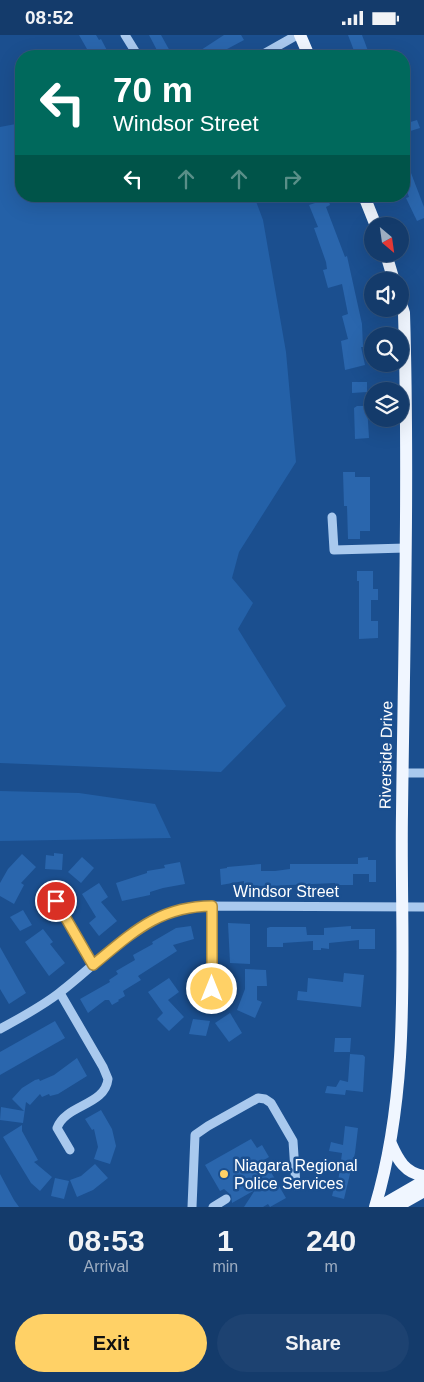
<!DOCTYPE html>
<style>
:root{--surface:#143b6b;--page:#1d4271;--text:#f1f3f6;--muted:#9dadc1;--line:#33557e;--accent:#ffd166}
body{margin:0;font-family:Arial,sans-serif;background:var(--page);color:var(--text);height:100vh;display:flex;flex-direction:column;font-size:19px;white-space:nowrap}
*{box-sizing:border-box;margin:0}
p{font-size:16px;color:var(--muted)}
.icon{flex:none;width:28px;height:28px;fill:none;stroke:currentColor;stroke-width:2;stroke-linecap:round;stroke-linejoin:round}
.map{position:relative;height:1172px;overflow:hidden}
.drawer{display:flex;flex-direction:column;background:var(--surface);flex:1}
.drawer>*{flex:none}
.hud{position:absolute;left:15px;top:15px;width:395px;height:152px;border-radius:20px;box-shadow:0 5px 20px #0002,0 0 0 1px var(--line);background:#00695c;color:#fff;overflow:hidden}
.needle{width:32px;rotate:151deg}
.fabs{position:absolute;left:364px;top:182px;display:grid;gap:10px}
.fabs a{display:grid;place-items:center;width:45px;height:45px;border-radius:50%;background:var(--surface);box-shadow:0 5px 20px #0002,0 0 0 1px var(--line);font-size:25px}
.pin{position:absolute;display:grid;place-items:center;width:42px;height:42px;color:#fff;margin:-21px;border:2px solid #fff;border-radius:50%;box-shadow:0 1px 5px #0007}
.me{position:absolute;width:55px;margin:-28px;rotate:0deg;stroke-linejoin:round;filter:drop-shadow(0 0 4px #0008)}
.turn{display:flex;align-items:center;gap:18px;height:105px;padding:0 15px;font-size:22px}
.turn .icon{width:65px;height:65px;stroke-width:2.5}
.turn b{display:block;font-size:35px;line-height:42px}
.lanes{display:flex;align-items:center;height:48px;padding:0 15px;background:#0003;justify-content:center;gap:25px;direction:ltr}
.lanes .off{opacity:.35}
.eta{display:flex;justify-content:space-evenly;align-items:center;height:85px;text-align:center}
.eta b{font-size:30px;font-weight:700;line-height:35px}
.button{display:flex;gap:10px;margin-top:auto;padding:10px 15px}
.button a{flex:1;height:58px;border-radius:30px;background:var(--accent);color:#111;font-size:20px;font-weight:700;line-height:58px;text-align:center}
.button a+a{background:var(--page);color:var(--text)}
.status{display:flex;justify-content:space-between;align-items:center;height:35px;padding:0 25px;background:var(--surface);direction:ltr}
.status svg{height:14px;fill:currentColor}
.map>svg:first-child{display:block}
.green{fill:#2461a8}
.building{fill:#2a66ad}
.lines{fill:none;stroke-linecap:round;stroke-linejoin:round}
.minor{stroke:#a9c9ee;stroke-width:9}
.major{stroke:#f0f6ff;stroke-width:12}
.route-casing{stroke:#a68842;stroke-width:12}
.route{stroke:#ffd166;stroke-width:9}
.poi-dot{fill:#ffd166;stroke:#1b4f8f;stroke-width:2}
.labels{text-anchor:middle;dominant-baseline:central;stroke-width:5;stroke-linejoin:round;paint-order:stroke}
.street-label{font-size:16px;fill:#fff;stroke:#1b4f8f}
.poi-label{font-size:16px;fill:#fff;stroke:#1b4f8f;text-anchor:start}
</style>
<div class="status"><b>08:52</b><svg viewBox="0 0 49 12"><path d="M0 12V9h3v3zM5 12V6h3v6zM10 12V3h3v9zM15 12V0h3v12zM26 1h20v11H26zM47 4h2v5h-2z"/></svg></div>
<div class="map">
<svg width="424" height="1172" viewBox="0 0 424 1172">
<rect width="100%" height="100%" fill="#1b4f8f"/>
<g class="green">
<path d="M21,88V161H254L263,185L286,317L296,427L239,517L232,543L253,568L238,594L286,671L221,737L0,728V92Z"/>
<path d="M0,756L79,758L155,769L171,803L0,806Z"/>
</g>
<g class="building">
<path d="M79,0H96L99,5L101,4L110,21H74L87,14Z"/>
<path d="M149,0H161L171,18L160,21Z"/>
<path d="M224,0H241L244,5L214,21H205L201,15Z"/>
<path d="M348,0H362L370,21H356Z"/>
<path d="M417,85L420,93L404,98V89Z"/>
<path d="M411,138L424,172V183L417,186L406,163L409,162L404,148V141Z"/>
<path d="M310,161H327L330,170L326,172L345,222L347,221L362,289L363,312H361L365,330L345,335L341,306L348,304L342,281L348,279L342,249L328,253L323,235L327,234L326,227L314,193L318,192L309,170L315,168Z"/>
<path d="M352,347H367V357L352,358Z"/>
<path d="M357,371H367L369,403L355,404L354,373Z"/>
<path d="M343,437H355V442H370V496H360V504H348L347,471H344Z"/>
<path d="M357,536H373V554H378V565H371V586H378V603L359,604V546H357Z"/>
<path d="M54,818L63,819L62,835L45,834L46,820L54,821Z"/>
<path d="M22,819L36,832L21,848L24,850L14,869L0,861V848L8,834Z"/>
<path d="M82,822L94,833L81,848L68,837Z"/>
<path d="M368,822V825H376V847H369V839H353V850H336L335,848L268,851L244,850V846L221,850L220,834L227,833V832L261,829V836H275L290,834V829H358V823Z"/>
<path d="M180,827L185,849L163,853L150,857V860L122,866L116,848L147,838V836L165,833L164,830Z"/>
<path d="M99,848L108,862L101,867L117,886L99,901L89,888L96,882L82,859Z"/>
<path d="M23,875L32,890L20,896L10,882Z"/>
<path d="M228,888L250,889V929L230,928Z"/>
<path d="M191,891L194,904L173,910L177,916L138,941L141,945L123,956L125,961L118,965L119,966L112,970L109,965H105L88,978L80,964L110,947L109,945L118,939L116,936L135,925L133,920L153,909L152,907L176,893Z"/>
<path d="M351,891V894H375V914H359V905L329,908V914L321,913V915H313V906L283,908V912H267V893L270,892H306L307,900H324V893Z"/>
<path d="M43,894L53,907L50,909L65,928L49,941L25,907Z"/>
<path d="M0,912L26,958L9,969L0,954Z"/>
<path d="M245,934L266,935L267,951H257V965L262,967L255,983L237,975L245,954Z"/>
<path d="M344,938L364,940L361,972L297,965L298,956L307,957L308,943L343,947Z"/>
<path d="M169,943L179,957L168,965L184,982L169,996L157,984L163,978L148,957Z"/>
<path d="M230,978L242,998L229,1007L215,988Z"/>
<path d="M193,984L210,986L206,1001L189,999Z"/>
<path d="M55,986L65,1003L0,1040V1017Z"/>
<path d="M335,1003H351L350,1017H334Z"/>
<path d="M350,1019L363,1020L365,1022L363,1057L346,1055L345,1060L325,1058L327,1051L336,1052L340,1045L348,1047Z"/>
<path d="M77,1023L87,1041L58,1059L50,1061L49,1059L42,1062L40,1059L30,1070L26,1067L23,1088L0,1085L1,1072L24,1076L12,1064L22,1053L35,1045L39,1044L40,1046L54,1040Z"/>
<path d="M101,1075L112,1094L116,1111L110,1129L94,1124L98,1112L94,1094L92,1095L85,1084Z"/>
<path d="M22,1090V1096L38,1125L34,1127L52,1142L40,1156L31,1148L3,1102Z"/>
<path d="M345,1091L358,1093L355,1118L344,1164L332,1161L334,1153L337,1154L342,1118L329,1116L331,1107L343,1110Z"/>
<path d="M251,1104L257,1113L262,1110L269,1122L264,1125L286,1163L270,1172L268,1169L263,1172H244L255,1155L232,1168L231,1160L224,1154L220,1156L205,1130Z"/>
<path d="M95,1129L108,1143L93,1155L77,1162L70,1145L81,1141Z"/>
<path d="M0,1139L14,1165L19,1172H0Z"/>
<path d="M55,1143L69,1146L64,1164L51,1161Z"/>
</g>
<g class="lines">
<g class="minor">
<path d="M125,0L138,21"/>
<path d="M260,21L297,0"/>
<path d="M332,482L334,515L406,513"/>
<path d="M402,738H424"/>
<path d="M56,866L93,930"/>
<path d="M212,871V954"/>
<path d="M60,958L103,1032L108,1044C105,1071 66,1069 57,1093L70,1115"/>
<path d="M0,994C20,983 41,972 59,958C103,925 140,877 197,871L424,872"/>
<path d="M192,1172L195,1100L208,1091L258,1063L265,1064L271,1068L293,1106L296,1151"/>
<path d="M213,1172L226,1164"/>
</g>
<g class="major">
<path d="M300,0L309,21"/>
<path d="M364,161L376,191"/>
<path d="M386,219L394,246"/>
<path d="M391,1109C398,1125 405,1138 424,1141"/>
<path d="M375,1172C413,1045 400,909 402,778C404,611 409,444 404,278L400,266"/>
<path d="M379,1172L424,1146"/>
<path d="M396,1172L424,1156"/>
</g>
</g>
<g class="lines">
<defs>
<path id="route" d="M56,866L93,930C132,898 159,871 212,871V954"/>
</defs>
<use href="#route" class="route-casing"/>
<use href="#route" class="route"/>
</g>
<circle class="poi-dot" cx="224" cy="1139" r="5"/>
<g class="labels">
<g class="street-label">
<text transform="translate(386 720) rotate(-89)">Riverside Drive</text>
<text x="286" y="856">Windsor Street</text>
</g>
<g class="poi-label">
<text x="234" y="1130">Niagara Regional<tspan x="234" dy="18">Police Services</tspan></text>
</g>
</g>
</svg>
<div class="fabs">
<a><svg class="needle" viewBox="-14 -14 28 28"><path d="M0-13l5 13h-10z" fill="#e53935"/><path d="M0 13l5-13h-10z" fill="#9dadc1"/></svg></a>
<a><svg class="icon" aria-label="sound" viewBox="0 0 24 24"><path d="M4 9h4l5-4v14l-5-4H4zM17 9q2 3 0 6"/></svg></a>
<a><svg class="icon" aria-label="search" viewBox="0 0 24 24"><circle cx="10" cy="10" r="6"/><path d="M15 15l6 6"/></svg></a>
<a><svg class="icon" aria-label="layers" viewBox="0 0 24 24"><path d="M12 4l9 5-9 5-9-5zM3 14l9 5 9-5"/></svg></a>
</div>
<div class="pin" style="left:56px;top:866px;background:#d93025"><svg class="icon" aria-label="arrive" viewBox="0 0 24 24"><path d="M6 21V4h12l-3 4 3 4H6"/></svg></div>
<svg class="me" style="left:212px;top:954px" viewBox="-20 -20 40 40"><circle r="17" fill="#ffd166" stroke="#fff" stroke-width="3"/><path d="M0-11L8 9 0 5-8 9z" fill="#fff"/></svg>
<div class="hud">
<div class="turn"><svg class="icon" aria-label="left" viewBox="0 0 24 24"><path d="M17 20v-9H6M10 6l-5 5 5 5"/></svg><div><b>70 m</b>Windsor Street</div></div>
<div class="lanes"><svg class="icon" aria-label="left" viewBox="0 0 24 24"><path d="M17 20v-9H6M10 6l-5 5 5 5"/></svg><svg class="icon off" aria-label="ahead" viewBox="0 0 24 24"><path d="M12 20V5M6 11l6-6 6 6"/></svg><svg class="icon off" aria-label="ahead" viewBox="0 0 24 24"><path d="M12 20V5M6 11l6-6 6 6"/></svg><svg class="icon off" aria-label="right" viewBox="0 0 24 24"><path d="M7 20v-9h11M14 6l5 5-5 5"/></svg></div>
</div>
</div>
<section class="drawer">
<div class="eta">
<div><b>08:53</b><p>Arrival</p></div>
<div><b>1</b><p>min</p></div>
<div><b>240</b><p>m</p></div>
</div>
<div class="button"><a>Exit</a><a>Share</a></div>
</section>
